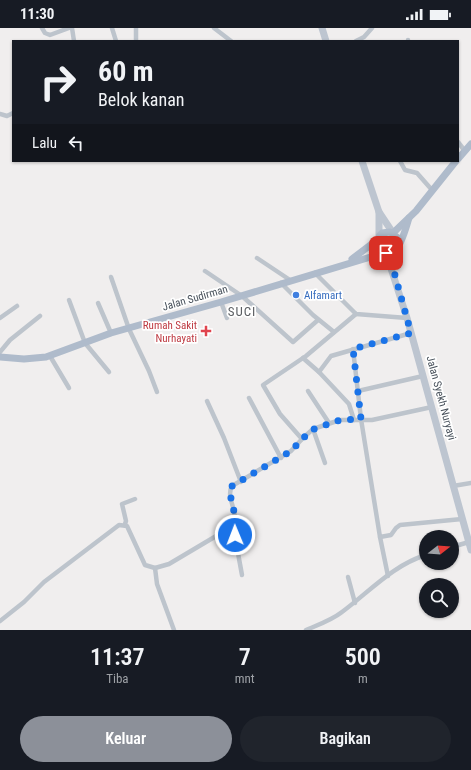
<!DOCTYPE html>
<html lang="id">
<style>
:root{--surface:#171b24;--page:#20242c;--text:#f1f3f6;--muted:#9ea1a6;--accent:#8c9099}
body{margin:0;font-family:"Roboto Condensed",sans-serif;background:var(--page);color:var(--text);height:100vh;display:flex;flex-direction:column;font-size:15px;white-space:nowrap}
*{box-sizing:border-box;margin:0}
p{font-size:13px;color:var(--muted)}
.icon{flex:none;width:22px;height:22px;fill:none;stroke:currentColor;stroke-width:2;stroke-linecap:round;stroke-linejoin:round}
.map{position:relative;height:602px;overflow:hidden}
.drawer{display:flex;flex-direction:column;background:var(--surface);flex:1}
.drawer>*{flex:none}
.guide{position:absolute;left:12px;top:12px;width:447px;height:122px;border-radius:0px;box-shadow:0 1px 3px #0004;background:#171b24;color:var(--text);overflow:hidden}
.needle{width:26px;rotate:73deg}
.buttons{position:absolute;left:419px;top:502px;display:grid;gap:8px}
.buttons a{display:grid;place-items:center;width:40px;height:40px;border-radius:50%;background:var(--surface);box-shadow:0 1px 3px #0004;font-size:20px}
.pin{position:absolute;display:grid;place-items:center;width:34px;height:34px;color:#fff;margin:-17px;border-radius:8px;box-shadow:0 2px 6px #0006}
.me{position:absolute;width:44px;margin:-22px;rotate:359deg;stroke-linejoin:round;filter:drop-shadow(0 0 3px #0008)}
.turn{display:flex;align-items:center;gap:14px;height:84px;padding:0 20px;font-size:18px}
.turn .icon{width:52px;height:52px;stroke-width:2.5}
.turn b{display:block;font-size:28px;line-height:34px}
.then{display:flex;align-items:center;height:38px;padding:0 20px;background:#0003;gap:8px;font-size:15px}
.eta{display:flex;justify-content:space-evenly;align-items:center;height:68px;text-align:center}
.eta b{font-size:24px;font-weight:600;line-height:28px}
.action{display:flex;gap:8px;margin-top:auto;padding:8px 20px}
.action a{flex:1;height:46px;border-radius:24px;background:var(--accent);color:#fff;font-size:16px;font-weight:600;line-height:46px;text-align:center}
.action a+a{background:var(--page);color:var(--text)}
.status{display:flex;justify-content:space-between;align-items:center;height:28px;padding:0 20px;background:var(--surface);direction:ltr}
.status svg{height:11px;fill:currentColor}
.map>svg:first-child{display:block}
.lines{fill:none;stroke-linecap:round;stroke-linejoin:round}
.minor{stroke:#bdc4cc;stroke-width:4.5}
.secondary{stroke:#bdc5d0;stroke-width:7}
.primary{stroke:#afbbcb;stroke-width:7}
.route{stroke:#1a73e8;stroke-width:7;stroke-dasharray:0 12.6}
.shop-dot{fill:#3f7fe0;stroke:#fff;stroke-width:1.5}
.health-dot{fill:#e0444e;stroke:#fff;stroke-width:1.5}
.labels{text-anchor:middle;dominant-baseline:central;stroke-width:3.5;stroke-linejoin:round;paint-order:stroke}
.shop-label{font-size:11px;fill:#366cbe;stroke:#fff;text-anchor:start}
.street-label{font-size:11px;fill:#47505a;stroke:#fff}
.health-label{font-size:11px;fill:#be3a42;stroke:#fff;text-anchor:end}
.quarter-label{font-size:13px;letter-spacing:1px;fill:#5b5e62;stroke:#fff}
</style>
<div class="status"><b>11:30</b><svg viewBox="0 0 49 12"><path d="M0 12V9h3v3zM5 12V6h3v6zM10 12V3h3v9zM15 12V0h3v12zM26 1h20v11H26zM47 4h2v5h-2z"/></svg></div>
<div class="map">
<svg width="471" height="602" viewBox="0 0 471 602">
<rect width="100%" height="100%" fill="#f0eeee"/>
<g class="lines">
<g class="minor">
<path d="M42,0L45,5L50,7L69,0"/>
<path d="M72,0L74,13"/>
<path d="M112,0L116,13"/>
<path d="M136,0V13"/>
<path d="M214,0L231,13"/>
<path d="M408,12V13"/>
<path d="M356,13L364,9L372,0"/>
<path d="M0,86L7,88L13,85"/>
<path d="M458,114L465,123"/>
<path d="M400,133L405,142L417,145L432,162"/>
<path d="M257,230L290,252"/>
<path d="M205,243L242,268L293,314L318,292"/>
<path d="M315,245L356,286L407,290"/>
<path d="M111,249L129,301L149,343L157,364"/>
<path d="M281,255L313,287L334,304"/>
<path d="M69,272L85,315L109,344"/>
<path d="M221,274L227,290"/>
<path d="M98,275L111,305"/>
<path d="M0,290L17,278"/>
<path d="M353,321L361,391L380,509L391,507L396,500L400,497L462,491"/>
<path d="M0,324L10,312L40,288"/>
<path d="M50,328L69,360"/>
<path d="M303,330L319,344L349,376L354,392"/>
<path d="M319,344L331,328L411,305"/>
<path d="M308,363L329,395"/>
<path d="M358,363L423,348"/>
<path d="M249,370L281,430"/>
<path d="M207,373L224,410L241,454"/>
<path d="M313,401L325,435"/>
<path d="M302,411L280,386L263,357L306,328L356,286"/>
<path d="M453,458L471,455"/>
<path d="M125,496L126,493L122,476L135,471"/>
<path d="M233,498L242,547"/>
<path d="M380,509L388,548"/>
<path d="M452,519L469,514"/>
<path d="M155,540L157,556L174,602"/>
<path d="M348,549L355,575"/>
<path d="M0,593L24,574L44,554L119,497L127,498L145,537L155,540L169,536L233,498C240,485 225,470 232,458L291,423L302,411L313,401L340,392H372L432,379"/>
<path d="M306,602C318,597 332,592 342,584C369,564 393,537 426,527"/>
</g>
<g class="secondary">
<path d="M322,0L326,13"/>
<path d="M362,133L379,184V207"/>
<path d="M379,184L393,205"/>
<path d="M386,225L407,290L471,522"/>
</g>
<g class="primary">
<path d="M458,131L471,116"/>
<path d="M393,205L416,183L456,133"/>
<path d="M399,216L398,210L390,204L382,205C371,215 384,233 395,223C402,216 406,199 409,190"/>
<path d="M352,231L377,212"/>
<path d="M0,329L24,331L46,329L111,305L221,274L384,225"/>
</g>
</g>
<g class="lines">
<path class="route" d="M235,507L233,498L235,488L230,466L232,458L291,423L311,402L340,392L361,391L353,321L411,305L393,240L386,225"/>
</g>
<circle class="shop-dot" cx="296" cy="267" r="4"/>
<path class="health-dot" d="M204 297h4v4h4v4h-4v4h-4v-4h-4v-4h4z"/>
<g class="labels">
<g class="shop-label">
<text x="304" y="267">Alfamart</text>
</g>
<g class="street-label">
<text transform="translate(195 270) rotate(-16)">Jalan Sudirman</text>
<text transform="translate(441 370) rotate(75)">Jalan Syekh Nuryayi</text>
</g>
<g class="health-label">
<text x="197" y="297">Rumah Sakit<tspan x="197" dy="13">Nurhayati</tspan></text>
</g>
<g class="quarter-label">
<text x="242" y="283">SUCI</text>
</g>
</g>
</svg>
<div class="buttons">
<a><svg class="needle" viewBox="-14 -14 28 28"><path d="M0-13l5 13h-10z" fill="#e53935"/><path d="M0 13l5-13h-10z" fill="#9ea1a6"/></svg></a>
<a><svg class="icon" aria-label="search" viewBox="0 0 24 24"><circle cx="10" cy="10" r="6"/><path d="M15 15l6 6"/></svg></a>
</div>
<div class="pin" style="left:386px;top:225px;background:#d93025"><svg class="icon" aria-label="arrive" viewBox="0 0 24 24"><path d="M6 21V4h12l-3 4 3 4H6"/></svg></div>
<svg class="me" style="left:235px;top:507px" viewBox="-20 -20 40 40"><circle r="17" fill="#1a73e8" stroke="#fff" stroke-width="3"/><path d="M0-11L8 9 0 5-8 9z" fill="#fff"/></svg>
<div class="guide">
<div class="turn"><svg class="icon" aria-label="right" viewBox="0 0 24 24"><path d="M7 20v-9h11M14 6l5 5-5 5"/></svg><div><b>60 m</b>Belok kanan</div></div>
<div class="then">Lalu<svg class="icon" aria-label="left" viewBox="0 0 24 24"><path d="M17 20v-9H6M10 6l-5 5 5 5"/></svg></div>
</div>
</div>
<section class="drawer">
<div class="eta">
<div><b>11:37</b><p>Tiba</p></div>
<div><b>7</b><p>mnt</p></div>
<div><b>500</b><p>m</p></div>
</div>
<div class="action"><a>Keluar</a><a>Bagikan</a></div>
</section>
